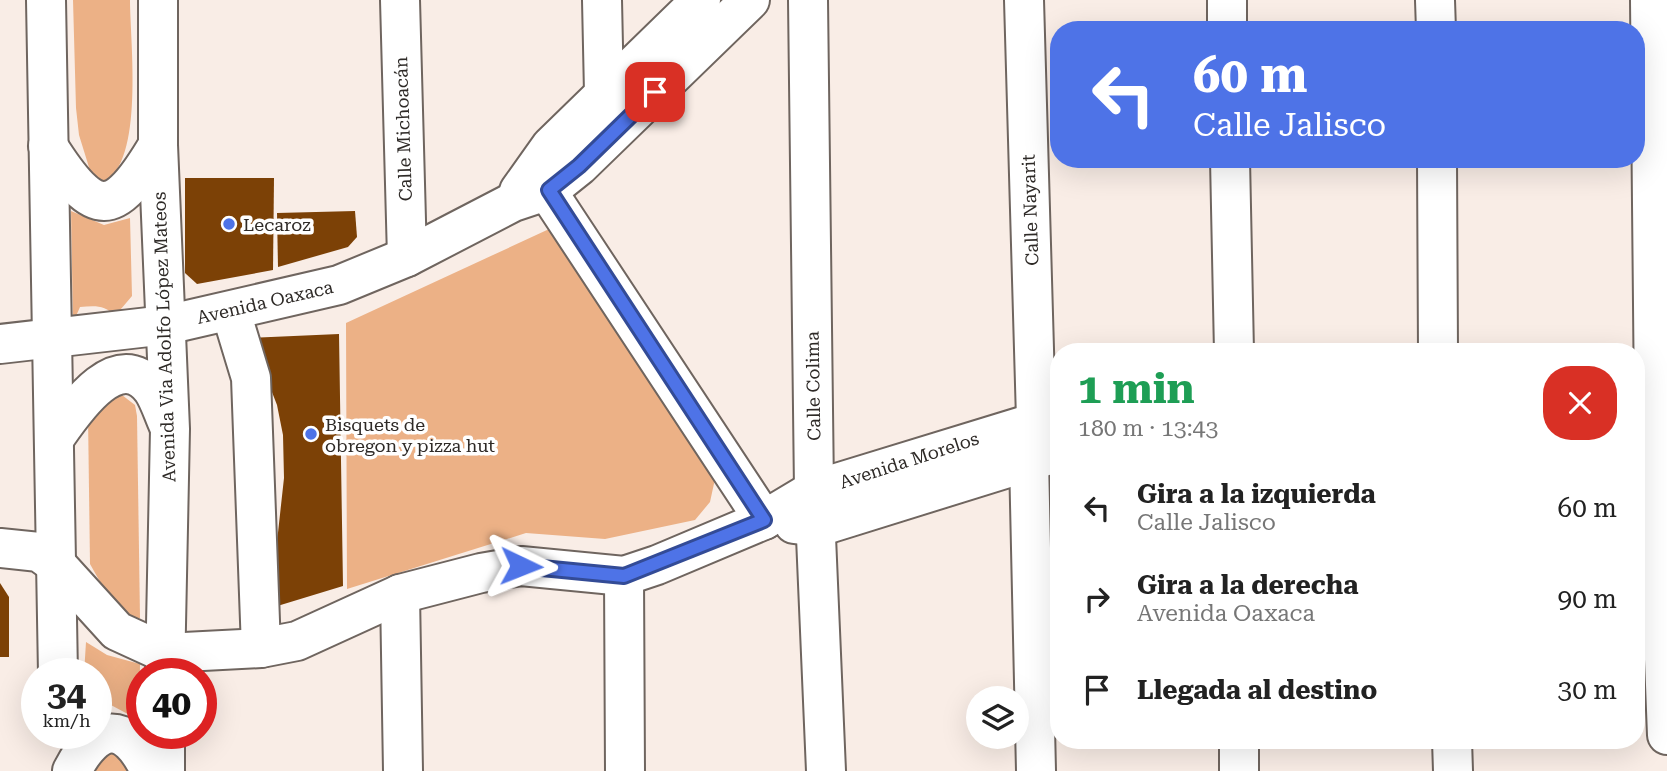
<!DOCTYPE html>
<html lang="es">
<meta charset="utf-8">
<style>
:root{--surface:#fff;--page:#f2f2f2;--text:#222;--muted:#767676}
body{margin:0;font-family:"Roboto Serif",serif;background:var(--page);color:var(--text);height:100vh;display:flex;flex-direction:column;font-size:26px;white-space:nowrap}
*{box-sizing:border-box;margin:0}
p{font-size:23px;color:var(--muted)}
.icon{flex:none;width:38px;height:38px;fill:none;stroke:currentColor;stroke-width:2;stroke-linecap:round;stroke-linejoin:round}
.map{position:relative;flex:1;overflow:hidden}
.side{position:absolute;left:1050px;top:343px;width:595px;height:406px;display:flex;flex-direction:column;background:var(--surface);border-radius:28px;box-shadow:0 7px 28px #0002}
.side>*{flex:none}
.guide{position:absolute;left:1050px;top:21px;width:595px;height:147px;border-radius:28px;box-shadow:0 7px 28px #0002;background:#4e73e7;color:#fff;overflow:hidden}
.tools{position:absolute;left:966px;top:686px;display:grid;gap:14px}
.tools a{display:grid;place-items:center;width:63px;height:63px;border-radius:50%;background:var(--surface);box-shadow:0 7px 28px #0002;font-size:35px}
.speed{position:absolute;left:21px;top:658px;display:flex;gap:14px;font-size:35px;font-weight:700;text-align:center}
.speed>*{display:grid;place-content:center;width:91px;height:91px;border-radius:50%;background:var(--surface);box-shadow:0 7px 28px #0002;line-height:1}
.speed small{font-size:18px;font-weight:400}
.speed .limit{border:10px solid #d22;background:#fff;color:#111}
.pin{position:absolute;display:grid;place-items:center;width:60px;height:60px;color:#fff;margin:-30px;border-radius:14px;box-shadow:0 4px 10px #0006}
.me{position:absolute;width:77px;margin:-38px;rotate:92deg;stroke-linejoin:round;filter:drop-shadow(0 0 5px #0008)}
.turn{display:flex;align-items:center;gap:24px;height:147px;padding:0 28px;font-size:32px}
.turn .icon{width:91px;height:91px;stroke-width:2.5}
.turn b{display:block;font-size:49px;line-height:60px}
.round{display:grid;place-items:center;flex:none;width:74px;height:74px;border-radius:28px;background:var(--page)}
.overview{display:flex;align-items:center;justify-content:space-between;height:119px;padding:0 28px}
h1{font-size:42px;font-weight:700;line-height:52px;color:#1e9e55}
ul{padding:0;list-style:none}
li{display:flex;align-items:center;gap:21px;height:91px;padding:0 28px}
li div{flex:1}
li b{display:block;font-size:26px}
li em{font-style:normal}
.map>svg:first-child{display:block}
.green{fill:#ecb186}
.building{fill:#7c4106}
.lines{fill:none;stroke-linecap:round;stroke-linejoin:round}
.minor-casing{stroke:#6f655f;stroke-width:42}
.major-casing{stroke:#6f655f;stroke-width:42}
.minor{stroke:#fff;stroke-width:38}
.major{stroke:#fff;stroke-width:38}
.route-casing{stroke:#334b96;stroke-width:18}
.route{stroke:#4e73e7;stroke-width:12}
.poi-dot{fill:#4e73e7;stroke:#fff;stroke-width:2.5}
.labels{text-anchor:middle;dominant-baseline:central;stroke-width:7;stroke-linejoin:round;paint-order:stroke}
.street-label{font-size:18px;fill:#2e2a27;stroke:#fff}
.poi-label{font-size:18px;fill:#2e2a27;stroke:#fff;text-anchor:start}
</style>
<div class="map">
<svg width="1667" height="771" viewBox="0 0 1667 771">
<rect width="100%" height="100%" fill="#f9ede6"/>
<g class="green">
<path d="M73,0H130C130,42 145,162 103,183L92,177L79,135L76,108Z"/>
<path d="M71,211L104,225L130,218L132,296L115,316C105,304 93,306 80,307L73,323Z"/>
<path d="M573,218L715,479L710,502L695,520L605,539L526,533L347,589L346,323Z"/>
<path d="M118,392L135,405L137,416L140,618H129L108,596L90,564L88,415Z"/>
<path d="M86,642L107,655L140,664L139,720L109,704H96V674H84Z"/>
<path d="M97,745L119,755L127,771H86Z"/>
</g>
<g class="building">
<path d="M185,178H274L273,270L197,284L185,273Z"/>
<path d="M355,211L357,237L348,247L278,267L277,213Z"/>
<path d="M339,334L343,586L261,611L274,569L284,478L283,435L277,405L251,338Z"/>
<path d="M0,583L9,597V657H0Z"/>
</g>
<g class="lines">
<defs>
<g id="minor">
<path d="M400,0L407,257"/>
<path d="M602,0L604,93"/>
<path d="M808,0L814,490L826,771"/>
<path d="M1024,0L1036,419"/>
<path d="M1227,0V30"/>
<path d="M1435,0L1436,30"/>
<path d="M1650,0L1654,405L1667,735"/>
<path d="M1230,159L1234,352"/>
<path d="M1437,159L1438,352"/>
<path d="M534,171L764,520"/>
<path d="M519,191L551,146L701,0"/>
<path d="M231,312L251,378L261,648"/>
<path d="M0,344L166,325L339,285L407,257L513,202L549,190L579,166L750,0"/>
<path d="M1029,459L1036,771"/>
<path d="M794,524L818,527L1059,452"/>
<path d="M0,548L39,552L57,565L117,631L165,653L261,648L297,641L400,594L481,573L521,566L624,576L657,565L764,520L814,490L1059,415"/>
<path d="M624,576L625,771"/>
<path d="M400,594L403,771"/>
<path d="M1239,740V771"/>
<path d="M1452,740L1453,771"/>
</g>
<g id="major">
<path d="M46,0L58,674"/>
<path d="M158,0V145L170,429L165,674"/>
<path d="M48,146C95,220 114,219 158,145"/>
<path d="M54,439C73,412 117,344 152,389C159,399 163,413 168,424"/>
<path d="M165,733V771"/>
<path d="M72,771C97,722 126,720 150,771"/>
</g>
</defs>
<use href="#minor" class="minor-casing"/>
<use href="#major" class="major-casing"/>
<use href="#minor" class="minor"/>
<use href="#major" class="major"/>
</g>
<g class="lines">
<defs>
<path id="route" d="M521,566L624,576L764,520L549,190L579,166L655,92"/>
</defs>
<use href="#route" class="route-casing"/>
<use href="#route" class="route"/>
</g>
<g class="poi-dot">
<circle cx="229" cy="224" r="7"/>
<circle cx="311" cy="434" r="7"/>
</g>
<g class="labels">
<g class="street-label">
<text transform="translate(403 129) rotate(-92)">Calle Michoacán</text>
<text transform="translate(1030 210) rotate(-92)">Calle Nayarit</text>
<text transform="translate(265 302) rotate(-13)">Avenida Oaxaca</text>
<text transform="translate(164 337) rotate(-92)">Avenida Via Adolfo López Mateos</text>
<text transform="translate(813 386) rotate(-91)">Calle Colima</text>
<text transform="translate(909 460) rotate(-18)">Avenida Morelos</text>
</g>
<g class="poi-label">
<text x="243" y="224">Lecaroz</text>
<text x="325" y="424">Bisquets de<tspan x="325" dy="21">obregon y pizza hut</tspan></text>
</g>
</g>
</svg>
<div class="tools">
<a><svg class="icon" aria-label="layers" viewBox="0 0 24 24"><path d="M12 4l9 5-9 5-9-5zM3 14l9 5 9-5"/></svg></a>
</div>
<div class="speed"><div>34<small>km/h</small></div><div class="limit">40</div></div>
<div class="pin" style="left:655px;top:92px;background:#d93025"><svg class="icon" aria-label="arrive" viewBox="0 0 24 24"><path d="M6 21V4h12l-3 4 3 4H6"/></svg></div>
<svg class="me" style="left:521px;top:566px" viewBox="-20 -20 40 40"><path d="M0-17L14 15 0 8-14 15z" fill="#4e73e7" stroke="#fff" stroke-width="4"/></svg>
<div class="guide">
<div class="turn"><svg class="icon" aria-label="left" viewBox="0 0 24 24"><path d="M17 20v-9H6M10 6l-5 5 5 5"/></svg><div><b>60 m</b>Calle Jalisco</div></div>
</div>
<section class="side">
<div class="overview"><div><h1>1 min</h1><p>180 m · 13:43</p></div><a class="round" style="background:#d93025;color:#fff"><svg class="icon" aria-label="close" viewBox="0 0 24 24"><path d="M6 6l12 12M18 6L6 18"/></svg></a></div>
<ul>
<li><svg class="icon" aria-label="left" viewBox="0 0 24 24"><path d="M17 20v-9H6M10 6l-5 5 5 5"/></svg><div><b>Gira a la izquierda</b><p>Calle Jalisco</p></div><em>60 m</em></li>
<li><svg class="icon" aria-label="right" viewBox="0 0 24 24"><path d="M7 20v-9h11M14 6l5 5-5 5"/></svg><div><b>Gira a la derecha</b><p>Avenida Oaxaca</p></div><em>90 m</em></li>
<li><svg class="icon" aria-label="arrive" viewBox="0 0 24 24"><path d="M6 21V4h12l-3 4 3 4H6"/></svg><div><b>Llegada al destino</b></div><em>30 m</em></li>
</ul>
</section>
</div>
